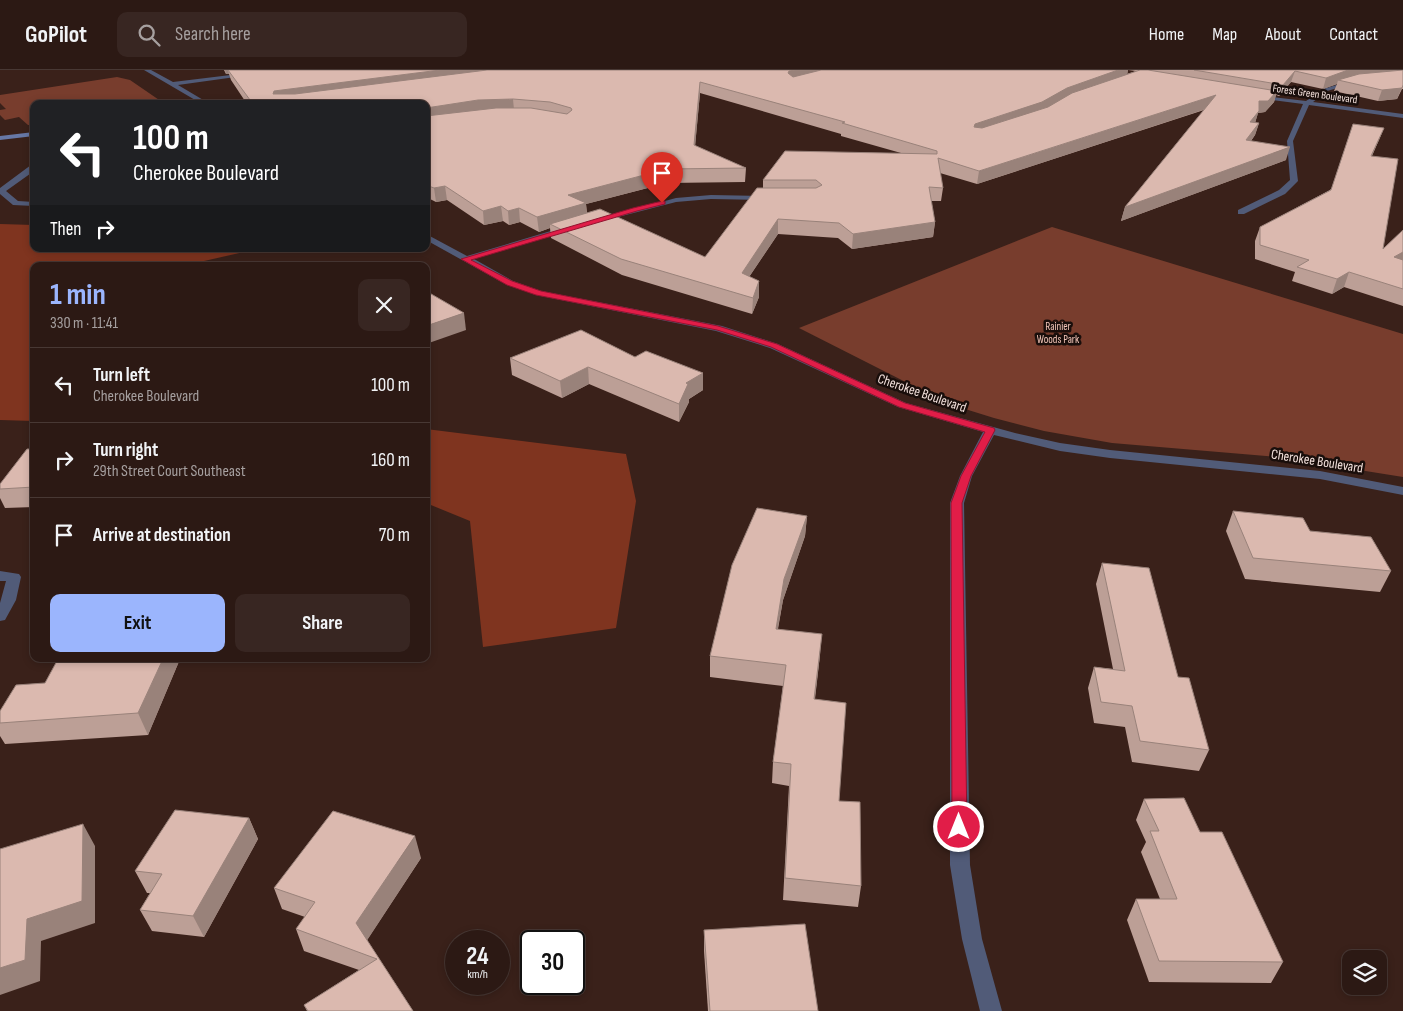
<!DOCTYPE html>
<meta charset="utf-8">
<style>
:root{--surface:#2c1914;--page:#382622;--text:#f1f3f6;--muted:#a6a0a0;--line:#483834;--accent:#9bb5fd}
body{margin:0;font-family:"Sofia Sans Condensed",sans-serif;background:var(--page);color:var(--text);height:100vh;display:flex;flex-direction:column;font-size:19px;white-space:nowrap}
*{box-sizing:border-box;margin:0}
p{font-size:16px;color:var(--muted)}
.icon{flex:none;width:28px;height:28px;fill:none;stroke:currentColor;stroke-width:2;stroke-linecap:round;stroke-linejoin:round}
.map{position:relative;flex:1;overflow:hidden}
.drawer{position:absolute;left:30px;top:192px;width:400px;height:400px;display:flex;flex-direction:column;background:var(--surface);border-radius:10px;box-shadow:0 2px 8px #0003,0 0 0 1px var(--line)}
.drawer>*{flex:none}
.banner{position:absolute;left:30px;top:30px;width:400px;height:152px;border-radius:10px;box-shadow:0 2px 8px #0003,0 0 0 1px var(--line);background:#202124;color:#fff;overflow:hidden}
.buttons{position:absolute;left:1342px;top:880px;display:grid;gap:10px}
.buttons a{display:grid;place-items:center;width:45px;height:45px;border-radius:10px;background:var(--surface);box-shadow:0 2px 8px #0003,0 0 0 1px var(--line);font-size:25px}
.speed{position:absolute;left:445px;top:860px;display:flex;gap:10px;font-size:25px;font-weight:700;text-align:center}
.speed>*{display:grid;place-content:center;width:65px;height:65px;border-radius:50%;background:var(--surface);box-shadow:0 2px 8px #0003,0 0 0 1px var(--line);line-height:1}
.speed small{font-size:12px;font-weight:400}
.speed .limit{border:2px solid #111;border-radius:8px;background:#fff;color:#111}
.pin{position:absolute;display:grid;place-items:center;width:42px;height:42px;color:#fff;margin:-51px -21px;border-radius:50% 50% 50% 0;rotate:-45deg;box-shadow:0 0 5px #0007}
.pin .icon{rotate:45deg}
.me{position:absolute;width:55px;margin:-28px;rotate:0deg;stroke-linejoin:round;filter:drop-shadow(0 0 4px #0008)}
.turn{display:flex;align-items:center;gap:18px;height:105px;padding:0 20px;font-size:22px}
.turn .icon{width:65px;height:65px;stroke-width:2.5}
.turn b{display:block;font-size:35px;line-height:42px}
.then{display:flex;align-items:center;height:48px;padding:0 20px;background:#0003;gap:10px;font-size:19px}
.round{display:grid;place-items:center;flex:none;width:52px;height:52px;border-radius:10px;background:var(--page)}
.summary{display:flex;align-items:center;justify-content:space-between;height:85px;padding:0 20px}
h1{font-size:30px;font-weight:700;line-height:38px;color:var(--accent)}
.primary-button{display:flex;gap:10px;margin-top:auto;padding:10px 20px}
.primary-button a{flex:1;height:58px;border-radius:10px;background:var(--accent);color:#111;font-size:20px;font-weight:700;line-height:58px;text-align:center}
.primary-button a+a{background:var(--page);color:var(--text)}
ul{padding:0;list-style:none}
li{display:flex;align-items:center;gap:15px;height:75px;padding:0 20px;border-top:1px solid var(--line)}
li div{flex:1}
li b{display:block;font-size:19px}
li em{font-style:normal}
header{display:flex;align-items:center;gap:30px;box-sizing:border-box;height:70px;padding:0 25px;background:var(--surface);border-bottom:1px solid var(--line)}
header strong{font-size:24px}
nav{display:flex;gap:28px;margin-inline-start:auto;font-size:18px}
.search{width:350px;height:45px;background:var(--page);display:flex;align-items:center;gap:12px;box-sizing:border-box;padding:0 18px;border-radius:10px;color:var(--muted);font-size:19px}
.map>svg:first-child{display:block}
.green{fill:#783d2d}
.forest{fill:#7f341f}
.lines{fill:none;stroke-linecap:round;stroke-linejoin:round}
.service{fill:#515b78;fill-rule:evenodd}
.minor{fill:#515b78;fill-rule:evenodd}
.secondary{fill:#6778a6;fill-rule:evenodd}
.wall{fill:#bc9f96;fill-rule:evenodd}
.shaded-wall{fill:#99827a}
.building{fill:#dbb9af;stroke:#99827a}
.route{fill:#e11d48;stroke:#92132f}
.labels{text-anchor:middle;dominant-baseline:central;stroke-width:5;stroke-linejoin:round;paint-order:stroke}
.far-street-label{font-size:11px;fill:#f4e2dd;stroke:#190e0b}
.far-park-label{font-size:11px;fill:#f3c6b9;stroke:#190e0b}
.street-label{font-size:14px;fill:#f4e2dd;stroke:#190e0b}
</style>
<header>
<strong>GoPilot</strong>
<div class="search"><svg class="icon" aria-label="search" viewBox="0 0 24 24"><circle cx="10" cy="10" r="6"/><path d="M15 15l6 6"/></svg>Search here</div>
<nav><a>Home</a><a>Map</a><a>About</a><a>Contact</a></nav>
</header>
<div class="map">
<svg width="1403" height="941" viewBox="0 0 1403 941">
<rect width="100%" height="100%" fill="#3a211a"/>
<g class="green">
<path d="M117,7L130,10L165,34H34V55H28L19,47L5,50L0,45V40L6,39L0,33V25Z"/>
<path d="M1052,157L1403,264V407L1278,387L1112,373L1044,361L994,348L949,334L799,258Z"/>
</g>
<g class="forest">
<path d="M0,154L34,155V179H257L182,196H34V351L0,350Z"/>
<path d="M426,359L626,384L636,431L616,558L483,577L470,451L426,433Z"/>
</g>
<g class="lines">
<path class="service" d="M31,95H34V101L6,121L18,131L34,132V136L13,135L0,124V118Z"/>
<g class="minor">
<path d="M144,0H151L173,12L247,3L250,5L178,15L210,34H202Z"/>
<path d="M1353,10L1355,13L1327,21L1313,32L1403,44V48L1309,35L1293,71L1298,111L1285,124L1244,144H1238V140L1279,120L1290,110L1287,71L1303,34L1257,28L1255,25L1306,31L1323,19Z"/>
<path d="M711,125L768,126L772,128L768,130L711,129L676,132L595,153L591,151L676,128Z"/>
<path d="M564,157L571,159L474,189L513,211L541,221L722,256L778,274L906,333L1015,363L1060,373L1110,380L1320,401L1403,417V425L1320,409L1110,388L1060,381L994,365L972,406L964,433L970,795L982,869L1002,941H980L962,869L950,795V433L960,406L983,362L898,337L770,278L716,261L536,225L507,215L426,170V164L467,186Z"/>
<path d="M0,501L19,504L21,507L16,530L5,550L0,551V533L6,511H0Z"/>
</g>
<path class="secondary" d="M34,62V66L0,70V66Z"/>
</g>
<g class="wall">
<path d="M224,0H1403V19H1402L1397,29L1378,31L1334,21L1337,14L1323,19L1291,12L1279,26L1276,25L1274,32L1265,42L1258,43L1255,53H1259L1255,65L1251,71L1286,90L1121,151L1125,137L1204,40L977,114L940,103L943,118L941,131H931L935,152L933,167L852,179L838,168L778,164L749,207L759,211V227L752,244L622,205L551,168L550,158L539,162L520,152L509,155L503,151L484,155L447,130L436,132L426,127V34H247L231,10L229,4H226ZM1128,0L1136,1L1127,4ZM700,23L841,64V66L901,83L763,110V118L705,187L587,143L586,134L667,113L745,112L746,98L695,76Z"/>
<path d="M1384,58L1372,86L1383,179L1403,160V236L1344,217L1332,224L1292,211L1295,202L1255,189V171L1260,157L1330,120Z"/>
<path d="M635,287L703,303V320L689,329V332L679,352L589,314L562,328L512,305L510,288Z"/>
<path d="M34,379V437L5,438L0,428V414Z"/>
<path d="M1233,441L1310,461L1391,501L1380,522L1245,509L1226,461Z"/>
<path d="M807,446L805,466L783,530L778,559L820,585L815,629L839,731L861,816L858,837L783,830L789,716L772,713L773,692L783,616L710,607V586Z"/>
<path d="M1102,493L1178,607L1209,680L1199,701L1132,692L1125,657L1094,653L1088,618L1094,597L1113,599L1096,514Z"/>
<path d="M180,589L148,665L5,674L0,666V641L45,613Z"/>
<path d="M1144,729L1200,762L1283,892L1271,913L1149,912L1127,850L1136,829H1160L1141,782L1146,772L1136,750Z"/>
<path d="M249,748L258,769L204,867L152,861L140,840L150,823H147L135,801Z"/>
<path d="M421,788L367,870L413,941H307L304,935L359,900L304,881L296,859L305,847L282,839L274,818Z"/>
<path d="M704,860L818,941H708L704,881Z"/>
</g>
<g class="shaded-wall">
<path d="M225,0H228L229,4H226Z"/>
<path d="M440,0H525L277,32L273,24L274,21Z"/>
<path d="M795,0H838L789,12L788,3L789,1Z"/>
<path d="M1118,0H1128L1127,7L1040,43L973,66L975,54L1067,18Z"/>
<path d="M1348,0H1403V4L1338,10L1337,14L1323,19L1326,8Z"/>
<path d="M1295,1L1291,12L1279,26L1283,15Z"/>
<path d="M700,12V23L694,88V75Z"/>
<path d="M1403,15L1397,29L1378,31L1382,20Z"/>
<path d="M1277,21L1274,32L1265,42L1258,43L1255,53L1250,52L1259,31Z"/>
<path d="M1216,25L1212,37L977,114L979,101Z"/>
<path d="M513,29L514,40L426,50V38L478,30Z"/>
<path d="M1259,53L1255,65L1242,83L1246,70Z"/>
<path d="M1384,58L1379,70L1366,98L1371,86Z"/>
<path d="M1290,77L1286,90L1121,151L1125,137Z"/>
<path d="M667,99V113L586,134L587,147L550,154V158L539,162L537,147L568,125Z"/>
<path d="M445,116L447,130L436,132L434,118Z"/>
<path d="M501,136L503,151L484,155L483,141Z"/>
<path d="M519,138L520,152L509,155L508,141Z"/>
<path d="M778,149V164L741,219L742,203Z"/>
<path d="M935,152L933,167L852,179L853,164Z"/>
<path d="M1403,182V193L1394,187Z"/>
<path d="M1349,202L1344,217L1332,224L1337,209Z"/>
<path d="M759,211V227L752,244L753,228Z"/>
<path d="M464,243L466,260L426,274V256Z"/>
<path d="M588,297L589,314L562,328L560,311Z"/>
<path d="M703,303V320L689,329V332L679,352V334L686,313Z"/>
<path d="M807,446L805,466L783,530L774,579L776,559L784,509Z"/>
<path d="M822,564L820,585L812,651L814,629Z"/>
<path d="M163,589H180L148,665L138,643Z"/>
<path d="M249,748L258,769L204,867L193,846Z"/>
<path d="M83,754L95,776V853L41,871L40,911L0,925V898L27,849Z"/>
<path d="M415,766L421,788L364,875L356,853Z"/>
</g>
<g class="building">
<path d="M228,0H440L274,21L273,24H295L487,0H795L789,1L788,3L793,7L821,0H1118L1067,18L1042,32L975,54L974,57L982,58L1048,37L1072,23L1140,0H1148L1277,21L1268,31H1259V41L1250,52L1259,53L1246,70L1290,77L1125,137L1216,25L979,101L938,88L943,118L929,117L935,152L853,164L839,153L778,149L742,203L759,211L753,228L621,189L550,154L600,139L705,187L757,118H816L822,115L816,110H763L785,81L937,84V81L842,53L845,52L700,12L694,75L746,98L667,99L568,125L586,133L537,147L519,138L508,141L501,136L483,141L445,116L434,118L426,115V46L496,38H531L567,44L572,40L571,38L550,32L513,29L478,30L426,38V34H253Z"/>
<path d="M1194,0H1348L1326,8L1295,1L1283,15Z"/>
<path d="M1403,0V15L1402,18L1382,20L1338,10L1359,4Z"/>
<path d="M1353,54L1384,58L1371,86L1398,89L1383,179L1403,160V182L1394,187L1403,190V219L1349,202L1337,209L1297,197L1309,190L1260,175V157L1331,120Z"/>
<path d="M426,221L464,243L426,256Z"/>
<path d="M581,260L635,287L646,281L703,303L686,313L688,314L679,334L588,297L560,311L510,288Z"/>
<path d="M27,379H34V417L0,419V414Z"/>
<path d="M757,438L807,446L784,509L776,559L822,564L814,629L846,633L839,731L860,732L861,816L785,808L791,694L773,692L786,595L710,586L732,495Z"/>
<path d="M1233,441L1303,448L1310,461L1371,467L1391,501L1253,488Z"/>
<path d="M1102,493L1149,498L1178,607L1189,608L1209,680L1140,671L1132,636L1101,632L1094,597L1125,601Z"/>
<path d="M58,589H163L138,643L0,653V641L16,615L45,613Z"/>
<path d="M1184,728L1200,762H1222L1283,892L1159,891L1136,829H1177L1150,761H1159L1144,729Z"/>
<path d="M175,740L249,748L193,846L140,840L162,804L135,801Z"/>
<path d="M333,741L415,766L356,853L413,941H308L304,935L377,889L296,859L315,832L274,818Z"/>
<path d="M83,754L82,831L27,849L25,890L0,898V779Z"/>
<path d="M805,854L818,941H710L704,860Z"/>
</g>
<path class="route" d="M662,131H665V134L637,141L471,190L512,211L541,221L718,256L777,274L905,333L994,358L995,360L971,406L962,433L967,757L965,761L959,763L954,761L952,757L951,433L961,406L985,362L899,337L771,277L717,260L536,225L507,215L461,189L633,138Z"/>
<g class="labels">
<g class="far-street-label">
<text transform="translate(1315 24) rotate(8)">Forest Green Boulevard</text>
</g>
<g class="far-park-label">
<text x="1058" y="256">Rainier<tspan x="1058" dy="13">Woods Park</tspan></text>
</g>
<g class="street-label">
<text transform="translate(922 323) rotate(19)">Cherokee Boulevard</text>
<text transform="translate(1317 391) rotate(9)">Cherokee Boulevard</text>
</g>
</g>
</svg>
<div class="buttons">
<a><svg class="icon" aria-label="layers" viewBox="0 0 24 24"><path d="M12 4l9 5-9 5-9-5zM3 14l9 5 9-5"/></svg></a>
</div>
<div class="speed"><div>24<small>km/h</small></div><div class="limit">30</div></div>
<div class="pin" style="left:662px;top:133px;background:#d93025"><svg class="icon" aria-label="arrive" viewBox="0 0 24 24"><path d="M6 21V4h12l-3 4 3 4H6"/></svg></div>
<svg class="me" style="left:959px;top:757px" viewBox="-20 -20 40 40"><circle r="17" fill="#e11d48" stroke="#fff" stroke-width="3"/><path d="M0-11L8 9 0 5-8 9z" fill="#fff"/></svg>
<div class="banner">
<div class="turn"><svg class="icon" aria-label="left" viewBox="0 0 24 24"><path d="M17 20v-9H6M10 6l-5 5 5 5"/></svg><div><b>100 m</b>Cherokee Boulevard</div></div>
<div class="then">Then<svg class="icon" aria-label="right" viewBox="0 0 24 24"><path d="M7 20v-9h11M14 6l5 5-5 5"/></svg></div>
</div>
<section class="drawer">
<div class="summary"><div><h1>1 min</h1><p>330 m · 11:41</p></div><a class="round"><svg class="icon" aria-label="close" viewBox="0 0 24 24"><path d="M6 6l12 12M18 6L6 18"/></svg></a></div>
<ul>
<li><svg class="icon" aria-label="left" viewBox="0 0 24 24"><path d="M17 20v-9H6M10 6l-5 5 5 5"/></svg><div><b>Turn left</b><p>Cherokee Boulevard</p></div><em>100 m</em></li>
<li><svg class="icon" aria-label="right" viewBox="0 0 24 24"><path d="M7 20v-9h11M14 6l5 5-5 5"/></svg><div><b>Turn right</b><p>29th Street Court Southeast</p></div><em>160 m</em></li>
<li><svg class="icon" aria-label="arrive" viewBox="0 0 24 24"><path d="M6 21V4h12l-3 4 3 4H6"/></svg><div><b>Arrive at destination</b></div><em>70 m</em></li>
</ul>
<div class="primary-button"><a>Exit</a><a>Share</a></div>
</section>
</div>
